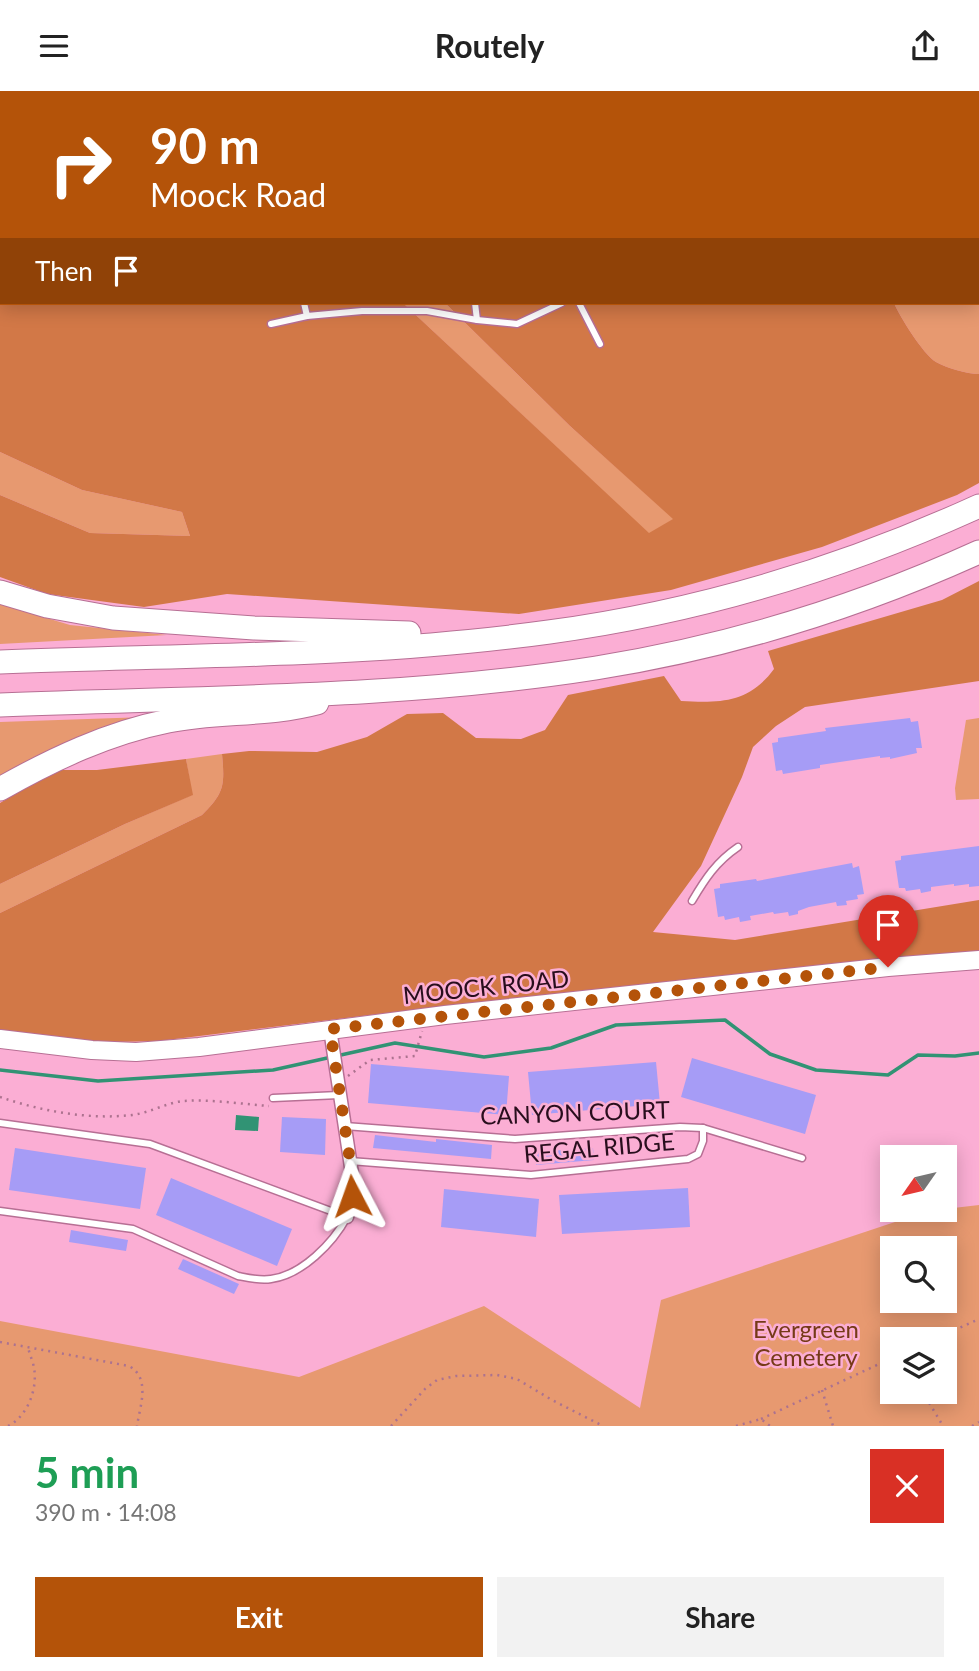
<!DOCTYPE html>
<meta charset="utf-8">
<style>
:root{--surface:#fff;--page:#f2f2f2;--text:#222;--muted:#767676;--accent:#b45309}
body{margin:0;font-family:Lato,sans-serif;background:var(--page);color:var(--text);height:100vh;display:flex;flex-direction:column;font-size:26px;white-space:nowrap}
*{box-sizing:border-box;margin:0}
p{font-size:23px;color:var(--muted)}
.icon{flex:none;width:38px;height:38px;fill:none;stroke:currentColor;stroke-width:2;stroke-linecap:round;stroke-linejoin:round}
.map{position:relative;height:1335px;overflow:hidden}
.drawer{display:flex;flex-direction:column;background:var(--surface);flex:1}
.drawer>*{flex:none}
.banner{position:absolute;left:0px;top:0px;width:980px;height:214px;box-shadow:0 4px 18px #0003;background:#b45309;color:#fff;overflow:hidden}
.needle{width:46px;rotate:236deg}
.fabs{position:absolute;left:880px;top:1054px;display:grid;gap:14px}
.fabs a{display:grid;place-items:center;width:77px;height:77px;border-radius:0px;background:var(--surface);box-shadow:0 4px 18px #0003;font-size:35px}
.pin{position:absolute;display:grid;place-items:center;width:60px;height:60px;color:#fff;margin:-72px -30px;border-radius:50% 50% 50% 0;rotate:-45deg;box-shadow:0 0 7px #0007}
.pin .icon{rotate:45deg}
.me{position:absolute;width:77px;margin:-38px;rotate:356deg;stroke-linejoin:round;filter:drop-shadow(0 0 5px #0008)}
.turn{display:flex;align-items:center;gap:24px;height:147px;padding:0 35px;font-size:32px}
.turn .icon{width:91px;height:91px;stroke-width:2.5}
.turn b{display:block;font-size:49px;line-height:60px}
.then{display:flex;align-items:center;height:66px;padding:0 35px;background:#0003;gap:14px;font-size:26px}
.round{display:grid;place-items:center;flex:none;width:74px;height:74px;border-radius:0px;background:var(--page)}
.overview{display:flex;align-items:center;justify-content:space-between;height:119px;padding:0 35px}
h1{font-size:42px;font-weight:700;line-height:52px;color:#1e9e55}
.cta{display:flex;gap:14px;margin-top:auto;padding:14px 35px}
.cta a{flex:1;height:80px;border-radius:0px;background:var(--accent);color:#fff;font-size:28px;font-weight:700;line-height:80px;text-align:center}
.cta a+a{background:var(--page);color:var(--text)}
header{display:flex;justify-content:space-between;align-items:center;height:91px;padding:0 35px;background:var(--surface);font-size:32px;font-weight:700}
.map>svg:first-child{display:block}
.green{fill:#e79970;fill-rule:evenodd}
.forest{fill:#d27847}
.water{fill:#319374}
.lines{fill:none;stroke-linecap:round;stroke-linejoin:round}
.stream{stroke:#319374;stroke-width:3.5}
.building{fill:#a69cf6}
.service-casing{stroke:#b76f94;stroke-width:9}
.minor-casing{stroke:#b76f94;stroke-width:15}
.secondary-casing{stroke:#b76f94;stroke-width:20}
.motorway-casing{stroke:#b76f94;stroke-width:25}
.path{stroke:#ac728f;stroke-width:2.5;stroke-dasharray:2 5;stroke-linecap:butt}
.service{stroke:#fff;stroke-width:6}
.minor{stroke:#fff;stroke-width:12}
.secondary{stroke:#fff;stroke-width:18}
.motorway{stroke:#fff;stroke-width:23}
.route{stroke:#b45309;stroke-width:12;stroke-dasharray:0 21.6}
.labels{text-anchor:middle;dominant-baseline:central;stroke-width:5;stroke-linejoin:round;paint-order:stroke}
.street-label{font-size:24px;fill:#290e1d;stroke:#fbaed4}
.park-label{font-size:24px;fill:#753a17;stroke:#fbaed4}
</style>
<header><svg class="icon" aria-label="menu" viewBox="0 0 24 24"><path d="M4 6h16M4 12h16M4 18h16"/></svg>Routely<svg class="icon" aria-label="share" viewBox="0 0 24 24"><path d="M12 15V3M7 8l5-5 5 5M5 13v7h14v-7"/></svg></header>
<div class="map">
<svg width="979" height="1335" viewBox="0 0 979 1335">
<rect width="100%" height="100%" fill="#fbaed4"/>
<g class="green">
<path d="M606,0H979V283C967,283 947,277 936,271C923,263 900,226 894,212H978V2Z"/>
<path d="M403,212H445L570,335L674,428L649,443Z"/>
<path d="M0,361L82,399L182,421L190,445L90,442L0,404Z"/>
<path d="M0,513L70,534L167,544L0,553Z"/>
<path d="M146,626L0,689V631Z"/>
<path d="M979,627V708L956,709L955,697L966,629Z"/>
<path d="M222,663C225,695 224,702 202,724L0,822V793L125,733L192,704L186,668Z"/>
<path d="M979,1114V1335H0V1230L299,1286L484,1215L640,1317L661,1209L928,1120ZM892,1157H945V1209H892ZM892,1248H945V1300H892Z"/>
</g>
<g class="forest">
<path d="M0,0L175,2H2V212H403L649,442L673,428L570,335L445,212H894C900,226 923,263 936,271C947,277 967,283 979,283V392L957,404L822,456L671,499L519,523L227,503L144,516L47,503L0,486V404L90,442L190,445L182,421L82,399L0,361Z"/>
<path d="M218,0H606L608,2H220Z"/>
<path d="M979,490V590L805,616L776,635L753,656L742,686L701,775L653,841L735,849L979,809V864L379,923L159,950L69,952L0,941V822L202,724C224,702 225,695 222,663L249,660L317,661L367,646L407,623L443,622L476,647L521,648L545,639L568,604L664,585L681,610C721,612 749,612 774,578L768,560L942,509Z"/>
<path d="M186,668L193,704L125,733L0,793V712L55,679H97Z"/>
</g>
<path class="water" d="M236,1024L259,1026L258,1040L235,1039Z"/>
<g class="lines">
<path class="stream" d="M0,979L98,990L273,979L395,952L484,966L551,957L616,934L725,929L770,963L816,979L888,984L918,964L955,965L979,962"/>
</g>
<g class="building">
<path d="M910,627L911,631L918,630L922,657H916L917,662L890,668V666L880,667V665L820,674V677L783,683L782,679L776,680L772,652L778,651V647L826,640L825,637Z"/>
<path d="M979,755V795L969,796V793L954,795V793L931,796V800L921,802L920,798L906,800L905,797H899L895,770L901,769V765Z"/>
<path d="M852,772L853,777L859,775L864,803L857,804L858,808L846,810L847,814L837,815L836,811L809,816L798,820V823L789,825L788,821L774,823L773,821L750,825L751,829L740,831L739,826L725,829L724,825L718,826L714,798L720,797V793L756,788L757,790Z"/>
<path d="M692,967L816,1004L805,1043L681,1006Z"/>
<path d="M656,971L660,1013L532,1024L528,981Z"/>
<path d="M371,973L509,985L506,1024L368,1012Z"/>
<path d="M282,1026L326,1028L325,1064L280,1061Z"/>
<path d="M375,1044L436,1051V1048L492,1054L491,1068L373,1057Z"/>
<path d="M15,1057L146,1077L140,1118L9,1099Z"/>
<path d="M593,1057L594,1069L536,1074L535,1061Z"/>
<path d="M171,1087L292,1138L277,1175L156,1124Z"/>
<path d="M688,1097L690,1136L562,1143L559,1104Z"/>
<path d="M444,1098L539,1108L536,1146L441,1136Z"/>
<path d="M71,1139L128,1149L126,1160L69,1151Z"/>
<path d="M183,1168L239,1193L234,1203L178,1178Z"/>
</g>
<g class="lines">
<defs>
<g id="service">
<path d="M304,212L307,225L362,220H427L477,229L517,233L562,212"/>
<path d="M475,212L477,229"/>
<path d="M579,212L600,253"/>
<path d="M271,233L307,225"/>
<path d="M692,810C705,788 716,771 738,756"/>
<path d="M273,1007L339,1004"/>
<path d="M0,1032L150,1053L347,1126C333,1152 302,1184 271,1188C260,1190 248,1187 238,1185L133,1138L0,1120"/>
<path d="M345,1035L515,1048L680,1036L703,1037L802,1067"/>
<path d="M350,1070L531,1084L688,1068L698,1063L703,1050V1037"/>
</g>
<g id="minor">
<path d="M133,0L135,2"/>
<path d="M0,70H2"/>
<path d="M330,938L353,1089L352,1105L347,1126"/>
</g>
<path id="secondary" d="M0,948L92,959L136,961L199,956L445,924L888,876L979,869"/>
<g id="motorway">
<path d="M0,501L47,515L113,527L254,537L409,542"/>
<path d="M0,571C183,564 368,566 549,541C697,521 843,477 979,415"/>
<path d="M0,614C198,606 399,608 596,577C727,556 858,516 979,461"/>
<path d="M0,698C53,668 108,642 168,630C217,620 268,625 317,612"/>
</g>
</defs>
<use href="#service" class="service-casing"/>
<use href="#minor" class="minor-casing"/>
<use href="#secondary" class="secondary-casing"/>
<use href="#motorway" class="motorway-casing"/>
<g class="path">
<path d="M796,0L797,2"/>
<path d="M933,0L934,2"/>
<path d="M978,137H979"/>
<path d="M978,154V161"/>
<path d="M348,985L370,969L415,965L422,940"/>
<path d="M0,1006C41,1020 89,1029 132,1024C149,1022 166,1012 183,1010C211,1008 241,1013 269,1015"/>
<path d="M935,1248L979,1228"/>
<path d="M0,1251L129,1275C151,1287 140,1315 137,1335"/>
<path d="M822,1299L833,1335"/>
<path d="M922,1300L943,1335"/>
<path d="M761,1328L892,1267"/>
<path d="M8,1335C27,1326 38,1298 34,1277C33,1270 29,1263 28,1255"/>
<path d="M391,1335L425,1298L437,1289L456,1285L497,1284L517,1288L552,1309L603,1335"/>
<path d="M736,1335L761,1328L770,1335"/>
<path d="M972,1335L979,1331"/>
</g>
<use href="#service" class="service"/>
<use href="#minor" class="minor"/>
<use href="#secondary" class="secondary"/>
<use href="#motorway" class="motorway"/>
</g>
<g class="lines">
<path class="route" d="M352,1105L353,1089L330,938L888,876"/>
</g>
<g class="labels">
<g class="street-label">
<text transform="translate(486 895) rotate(-6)">MOOCK ROAD</text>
<text transform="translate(575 1021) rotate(-2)">CANYON COURT</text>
<text transform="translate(599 1056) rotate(-5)">REGAL RIDGE</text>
</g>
<g class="park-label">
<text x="806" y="1237">Evergreen<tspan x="806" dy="28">Cemetery</tspan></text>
</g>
</g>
</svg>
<div class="fabs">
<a><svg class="needle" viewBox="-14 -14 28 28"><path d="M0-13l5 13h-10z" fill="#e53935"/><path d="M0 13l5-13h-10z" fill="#767676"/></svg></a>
<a><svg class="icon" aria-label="search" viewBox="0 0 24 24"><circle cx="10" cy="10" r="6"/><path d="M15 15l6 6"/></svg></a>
<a><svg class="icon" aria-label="layers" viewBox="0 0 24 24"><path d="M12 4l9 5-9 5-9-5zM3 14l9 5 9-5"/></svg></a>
</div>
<div class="pin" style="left:888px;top:876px;background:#d93025"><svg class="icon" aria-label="arrive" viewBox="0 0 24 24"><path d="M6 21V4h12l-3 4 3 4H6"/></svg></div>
<svg class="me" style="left:352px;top:1105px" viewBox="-20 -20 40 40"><path d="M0-17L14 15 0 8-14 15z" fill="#b45309" stroke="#fff" stroke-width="4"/></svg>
<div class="banner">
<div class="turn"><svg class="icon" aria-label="right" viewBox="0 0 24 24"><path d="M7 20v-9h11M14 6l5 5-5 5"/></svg><div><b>90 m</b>Moock Road</div></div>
<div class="then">Then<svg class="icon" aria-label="arrive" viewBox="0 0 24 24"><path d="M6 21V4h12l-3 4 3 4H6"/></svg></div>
</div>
</div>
<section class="drawer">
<div class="overview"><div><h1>5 min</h1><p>390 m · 14:08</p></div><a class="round" style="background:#d93025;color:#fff"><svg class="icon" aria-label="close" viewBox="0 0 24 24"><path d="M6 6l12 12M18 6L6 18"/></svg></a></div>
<div class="cta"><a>Exit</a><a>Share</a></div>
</section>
